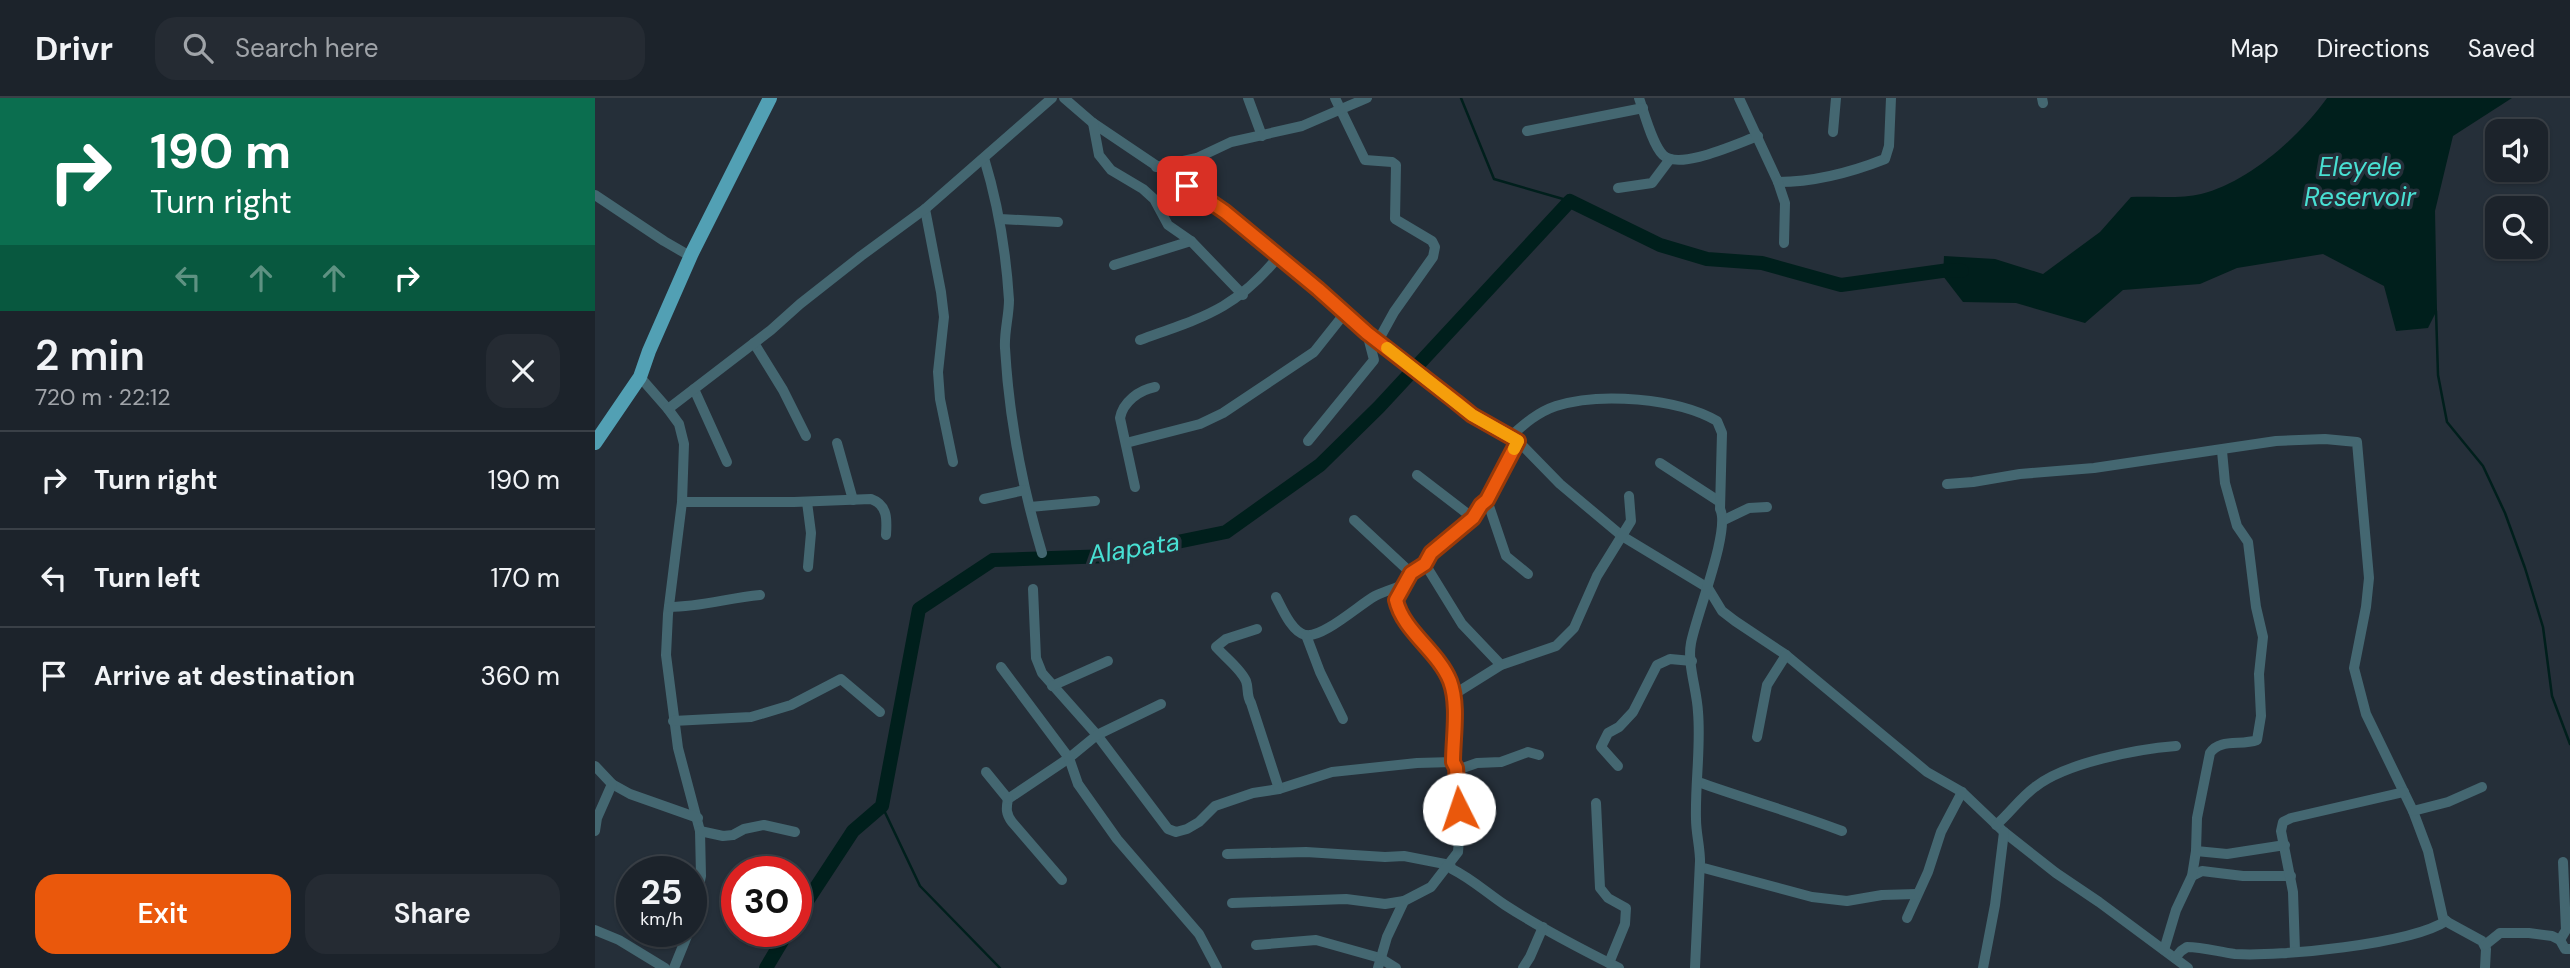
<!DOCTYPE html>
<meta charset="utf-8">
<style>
:root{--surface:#1c232b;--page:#252b33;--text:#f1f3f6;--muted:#a0a4a9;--line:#3a4047;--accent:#ea580c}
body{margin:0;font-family:"DM Sans",sans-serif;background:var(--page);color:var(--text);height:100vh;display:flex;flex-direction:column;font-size:26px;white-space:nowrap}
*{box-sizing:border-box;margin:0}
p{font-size:23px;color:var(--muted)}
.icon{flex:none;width:38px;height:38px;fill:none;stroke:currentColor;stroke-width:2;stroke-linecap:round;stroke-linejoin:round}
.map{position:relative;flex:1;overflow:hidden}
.side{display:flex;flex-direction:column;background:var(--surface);width:595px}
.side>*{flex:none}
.guide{background:#0b6e4f;color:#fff;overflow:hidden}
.tools{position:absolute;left:1890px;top:21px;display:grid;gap:14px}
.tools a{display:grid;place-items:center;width:63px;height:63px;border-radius:14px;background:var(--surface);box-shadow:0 2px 5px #0004,0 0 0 2px var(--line);font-size:35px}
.speed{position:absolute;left:21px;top:758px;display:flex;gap:14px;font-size:35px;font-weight:700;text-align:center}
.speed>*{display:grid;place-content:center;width:91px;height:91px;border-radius:50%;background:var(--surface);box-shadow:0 2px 5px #0004,0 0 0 2px var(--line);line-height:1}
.speed small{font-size:18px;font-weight:400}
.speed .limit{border:10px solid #d22;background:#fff;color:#111}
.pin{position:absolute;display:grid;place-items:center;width:60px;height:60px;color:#fff;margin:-30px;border-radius:14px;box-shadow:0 4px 10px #0006}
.me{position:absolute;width:77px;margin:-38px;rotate:356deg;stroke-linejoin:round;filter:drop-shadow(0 0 5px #0008)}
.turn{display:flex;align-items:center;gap:24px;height:147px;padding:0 35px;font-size:32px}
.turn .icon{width:91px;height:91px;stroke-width:2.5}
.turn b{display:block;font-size:49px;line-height:60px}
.lanes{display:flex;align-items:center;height:66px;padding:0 35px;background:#0003;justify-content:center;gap:35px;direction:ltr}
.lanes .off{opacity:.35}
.round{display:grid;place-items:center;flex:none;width:74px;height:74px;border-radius:21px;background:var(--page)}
.summary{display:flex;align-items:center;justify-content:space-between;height:119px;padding:0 35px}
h1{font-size:42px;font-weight:600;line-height:52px}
.button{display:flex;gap:14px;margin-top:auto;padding:14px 35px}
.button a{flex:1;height:80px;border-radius:21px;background:var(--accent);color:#fff;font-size:28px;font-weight:600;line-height:80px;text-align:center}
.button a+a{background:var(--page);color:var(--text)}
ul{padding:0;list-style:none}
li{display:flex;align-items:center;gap:21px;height:98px;padding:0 35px;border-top:2px solid var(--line)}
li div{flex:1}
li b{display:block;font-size:26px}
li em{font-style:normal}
header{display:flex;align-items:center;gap:42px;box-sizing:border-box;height:98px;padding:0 35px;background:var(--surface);border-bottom:2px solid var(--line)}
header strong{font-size:33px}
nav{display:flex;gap:38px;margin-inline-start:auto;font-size:24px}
.search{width:490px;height:63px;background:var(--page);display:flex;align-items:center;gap:18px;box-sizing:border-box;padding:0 24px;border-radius:21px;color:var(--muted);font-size:26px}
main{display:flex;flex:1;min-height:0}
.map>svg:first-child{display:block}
.water{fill:#001f1c}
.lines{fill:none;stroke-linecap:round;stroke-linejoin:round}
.stream{stroke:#001f1c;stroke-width:2.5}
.river{stroke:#001f1c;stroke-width:14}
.minor{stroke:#446771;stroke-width:10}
.major{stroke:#52a0b4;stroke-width:14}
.route-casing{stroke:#983908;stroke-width:18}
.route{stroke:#ea580c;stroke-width:12}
.slow{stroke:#f59e0b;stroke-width:12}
.labels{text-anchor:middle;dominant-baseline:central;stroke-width:7;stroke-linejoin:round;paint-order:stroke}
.water-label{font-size:26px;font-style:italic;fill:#48e0d3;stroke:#252f39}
</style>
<header>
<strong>Drivr</strong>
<div class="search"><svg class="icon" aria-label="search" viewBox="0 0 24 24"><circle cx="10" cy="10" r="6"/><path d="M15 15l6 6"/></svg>Search here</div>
<nav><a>Map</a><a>Directions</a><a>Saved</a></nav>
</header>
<main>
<section class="side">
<div class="guide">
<div class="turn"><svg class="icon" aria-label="right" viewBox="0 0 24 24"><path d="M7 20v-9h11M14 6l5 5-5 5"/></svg><div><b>190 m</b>Turn right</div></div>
<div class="lanes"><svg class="icon off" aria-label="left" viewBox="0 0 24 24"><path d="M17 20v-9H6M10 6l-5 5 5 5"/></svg><svg class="icon off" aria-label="ahead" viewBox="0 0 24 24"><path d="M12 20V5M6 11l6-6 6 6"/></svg><svg class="icon off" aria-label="ahead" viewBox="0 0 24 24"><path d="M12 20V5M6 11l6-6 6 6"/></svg><svg class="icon" aria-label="right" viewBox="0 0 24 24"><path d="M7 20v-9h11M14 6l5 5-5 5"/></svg></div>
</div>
<div class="summary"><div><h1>2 min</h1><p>720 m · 22:12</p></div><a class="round"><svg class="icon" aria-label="close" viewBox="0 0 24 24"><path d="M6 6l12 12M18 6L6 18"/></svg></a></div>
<ul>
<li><svg class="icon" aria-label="right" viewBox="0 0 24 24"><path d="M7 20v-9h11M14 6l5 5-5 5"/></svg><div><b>Turn right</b></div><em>190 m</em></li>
<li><svg class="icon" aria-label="left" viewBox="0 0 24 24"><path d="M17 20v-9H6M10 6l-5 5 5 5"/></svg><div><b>Turn left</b></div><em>170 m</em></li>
<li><svg class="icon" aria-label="arrive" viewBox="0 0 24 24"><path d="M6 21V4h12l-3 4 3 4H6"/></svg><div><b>Arrive at destination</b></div><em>360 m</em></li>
</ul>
<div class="button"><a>Exit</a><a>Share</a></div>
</section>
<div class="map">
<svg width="1975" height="870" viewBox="0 0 1975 870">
<rect width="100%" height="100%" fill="#252f39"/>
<path class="water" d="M1732,0H1917L1858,38L1840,113L1842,212L1833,230L1801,233L1789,188L1728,156L1642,170L1605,186L1528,192L1490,225L1421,205L1368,204L1348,178L1349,158L1400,161L1448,176L1505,134L1536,99C1557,98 1586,101 1606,96C1653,85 1705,38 1732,0Z"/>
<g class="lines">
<g class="stream">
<path d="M866,0L899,81L975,103"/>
<path d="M1841,213L1843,277L1852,324L1888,368L1910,415L1930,470L1948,529L1957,598L1975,646"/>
<path d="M287,708L325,788L405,870"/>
</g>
<g class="river">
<path d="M201,820L258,733L287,708L324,511L398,462L514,458L631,434L725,367L784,309L975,103L1065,147L1112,161L1167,165L1246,187L1354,172L1367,173"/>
<path d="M171,870L193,833"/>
</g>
<g class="minor">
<path d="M469,0L498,25L630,114L723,191L772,235L828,278L877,317L923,343L965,386L1027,438L1113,490L1127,513L1140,523L1191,557L1332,674L1367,694L1409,734L1461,775L1504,804L1593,870"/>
<path d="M653,0L667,38"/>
<path d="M740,0L770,62L797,64L801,67L800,121L837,143L840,149L838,159L799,214L783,243"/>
<path d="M1044,0C1049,14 1057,46 1068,57C1084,73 1143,45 1163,38"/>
<path d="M1144,0L1183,84C1219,84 1257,74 1290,61L1294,48L1296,0"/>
<path d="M1447,0L1448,5"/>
<path d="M498,25L504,57L516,72L548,91L559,101L573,127L596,143L648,197"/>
<path d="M932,33L1048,10"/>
<path d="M1238,34L1241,0"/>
<path d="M389,60C403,106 411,153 414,202C414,218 409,234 410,250C414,320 427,388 447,455"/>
<path d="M561,69L602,60L636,44L707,28L772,0"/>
<path d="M1183,84L1190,105L1189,145"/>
<path d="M1023,90L1057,85L1075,61"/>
<path d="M0,97L69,143L95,158"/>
<path d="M330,111L346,194L349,219L343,274L345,301L358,364"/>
<path d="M405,121L463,124"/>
<path d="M519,167L596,143"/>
<path d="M545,242C608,219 640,212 684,158"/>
<path d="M159,245L188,292L211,338"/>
<path d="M45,279L73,311L84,326L89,346L87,404L73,516L71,557L83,650L105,733L106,778L96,825"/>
<path d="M99,291L132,364"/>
<path d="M73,311L176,232L205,206L266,158L330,111L457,0"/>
<path d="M713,343L779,262L772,235"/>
<path d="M242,345L258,402"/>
<path d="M531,345L605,326L628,315L719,254L750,215"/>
<path d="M1065,365L1125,404"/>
<path d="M822,377L878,420"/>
<path d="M1352,386L1378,384L1425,376L1499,370L1681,343L1730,341L1762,344L1774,480L1771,509L1759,570L1771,616L1818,713L1833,753L1848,820L1854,825L1887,843L1891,851L1890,870"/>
<path d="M540,389L525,320C528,304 544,292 560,289"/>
<path d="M389,401L430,392"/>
<path d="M892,402L911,458L933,476"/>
<path d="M87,404H199L276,401C293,407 292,422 291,437"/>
<path d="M212,404L216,435L213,469"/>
<path d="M435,409L500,403"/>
<path d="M759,422L816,475"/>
<path d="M1129,422L1154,410L1172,409"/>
<path d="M830,466L867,526L906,567"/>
<path d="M438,491L441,560L447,575L502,637L573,731L581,734L592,731L604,724L620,708L658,695L684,691L737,674L822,665L858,664"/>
<path d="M681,499C687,510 696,533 710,537C727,541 765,506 780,498C790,493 801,490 811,486"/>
<path d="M74,509C106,509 133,500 165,497"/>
<path d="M662,531L631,541L621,549C630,559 646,571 651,583C654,591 651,597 656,605L684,691"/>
<path d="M711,537L725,574L748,621"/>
<path d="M406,569L474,660L413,701C411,711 411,716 417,724L467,782"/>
<path d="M457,588L513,563"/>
<path d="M858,597L906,567L961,548L979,530L1002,478L1036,423L1034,398"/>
<path d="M566,606L502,637L474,660L483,686L522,741L604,836L622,870"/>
<path d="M78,623L156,619L196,607L246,581L285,614"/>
<path d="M1162,639L1172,587L1191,557"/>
<path d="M0,668L17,686L35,696L103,720"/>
<path d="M1023,668L1006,649L1013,635L1024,629L1038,614L1062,567L1075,561L1097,563"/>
<path d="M861,670L862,672L882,665L906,664L933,654L944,657"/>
<path d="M391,674L413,701"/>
<path d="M1103,684C1151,701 1200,715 1247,733"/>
<path d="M1001,705L1005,790L1013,800L1031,810L1030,826L1014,865"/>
<path d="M1818,713L1853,704L1887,689"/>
<path d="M1401,727C1415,715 1425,700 1440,689C1470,665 1542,651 1581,648"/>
<path d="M0,733L2,720L17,686"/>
<path d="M105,733L128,738L138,737L149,731L169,727L200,734"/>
<path d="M1601,753L1632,756L1690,747"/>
<path d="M632,756L711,754L790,759L809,758L855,767L857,771C877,781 892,795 910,807C947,831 986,851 1024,870"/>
<path d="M1597,778L1607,773L1648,778H1696"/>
<path d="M637,805L751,801L790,806L809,803"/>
<path d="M1312,820L1333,774L1346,734L1367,694"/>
<path d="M0,832L24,842L70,870"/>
<path d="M1965,842L1971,832L1968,764"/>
<path d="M661,847L721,842L785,860L801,870"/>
<path d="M1890,847L1905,835H1934L1957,838L1965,842L1970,851H1975"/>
<path d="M1569,852L1581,812L1597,778L1601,753L1602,720L1615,655C1625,640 1646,648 1662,642L1666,618L1664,576L1668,539L1661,509L1653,444L1642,428L1630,385L1627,353"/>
<path d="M1700,853L1698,794L1686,733L1688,724L1696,720L1809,694"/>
<path d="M1580,860L1586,853L1592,849C1608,849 1624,854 1640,856C1684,859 1816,846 1851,823"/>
<path d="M79,870L94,833"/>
<path d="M783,870L792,839L809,803L836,789L863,754L865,728L861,670L858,664C858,639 864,607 855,583C843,553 808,533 801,502L816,475L830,466L836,455L878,420L886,406L892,402L923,343L916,338C929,326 943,314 961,308C1005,294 1082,300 1122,323L1127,335L1125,411C1136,432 1101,517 1096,545C1092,566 1102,592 1103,614C1106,650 1100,685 1101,721C1101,737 1106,752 1105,769L1217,799L1252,803L1287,797L1322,796"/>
<path d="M928,870L935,859L948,829"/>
<path d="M1100,870L1105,763"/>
<path d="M1388,870L1400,807L1409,734"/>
</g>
<path class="major" d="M0,345L45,279L54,253L97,155L175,0"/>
</g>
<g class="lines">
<defs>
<path id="route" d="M592,88L630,114L723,191L772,235L861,304L877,317L923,343L892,402L886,407L878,420L836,455L830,466L816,475L801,502C808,533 843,553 855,583C864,607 858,639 858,664L861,670L864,711"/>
</defs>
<use href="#route" class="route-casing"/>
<use href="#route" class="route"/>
<path class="slow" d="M792,250L877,317L923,343L919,351"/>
</g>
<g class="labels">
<g class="water-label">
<text x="1765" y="69">Eleyele<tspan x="1765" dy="30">Reservoir</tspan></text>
<text transform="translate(539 450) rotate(-9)">Alapata</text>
</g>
</g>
</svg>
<div class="tools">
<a><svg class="icon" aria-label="sound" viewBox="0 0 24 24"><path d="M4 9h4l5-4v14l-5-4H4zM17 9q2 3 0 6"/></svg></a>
<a><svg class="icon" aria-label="search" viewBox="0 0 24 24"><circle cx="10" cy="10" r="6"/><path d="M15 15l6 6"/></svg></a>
</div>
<div class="speed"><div>25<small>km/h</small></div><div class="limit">30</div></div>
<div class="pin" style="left:592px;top:88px;background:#d93025"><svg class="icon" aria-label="arrive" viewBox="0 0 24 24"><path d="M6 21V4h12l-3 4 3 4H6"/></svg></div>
<svg class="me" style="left:864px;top:711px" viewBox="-20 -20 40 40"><circle r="19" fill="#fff"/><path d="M0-13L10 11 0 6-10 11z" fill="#ea580c"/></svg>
</div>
</main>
